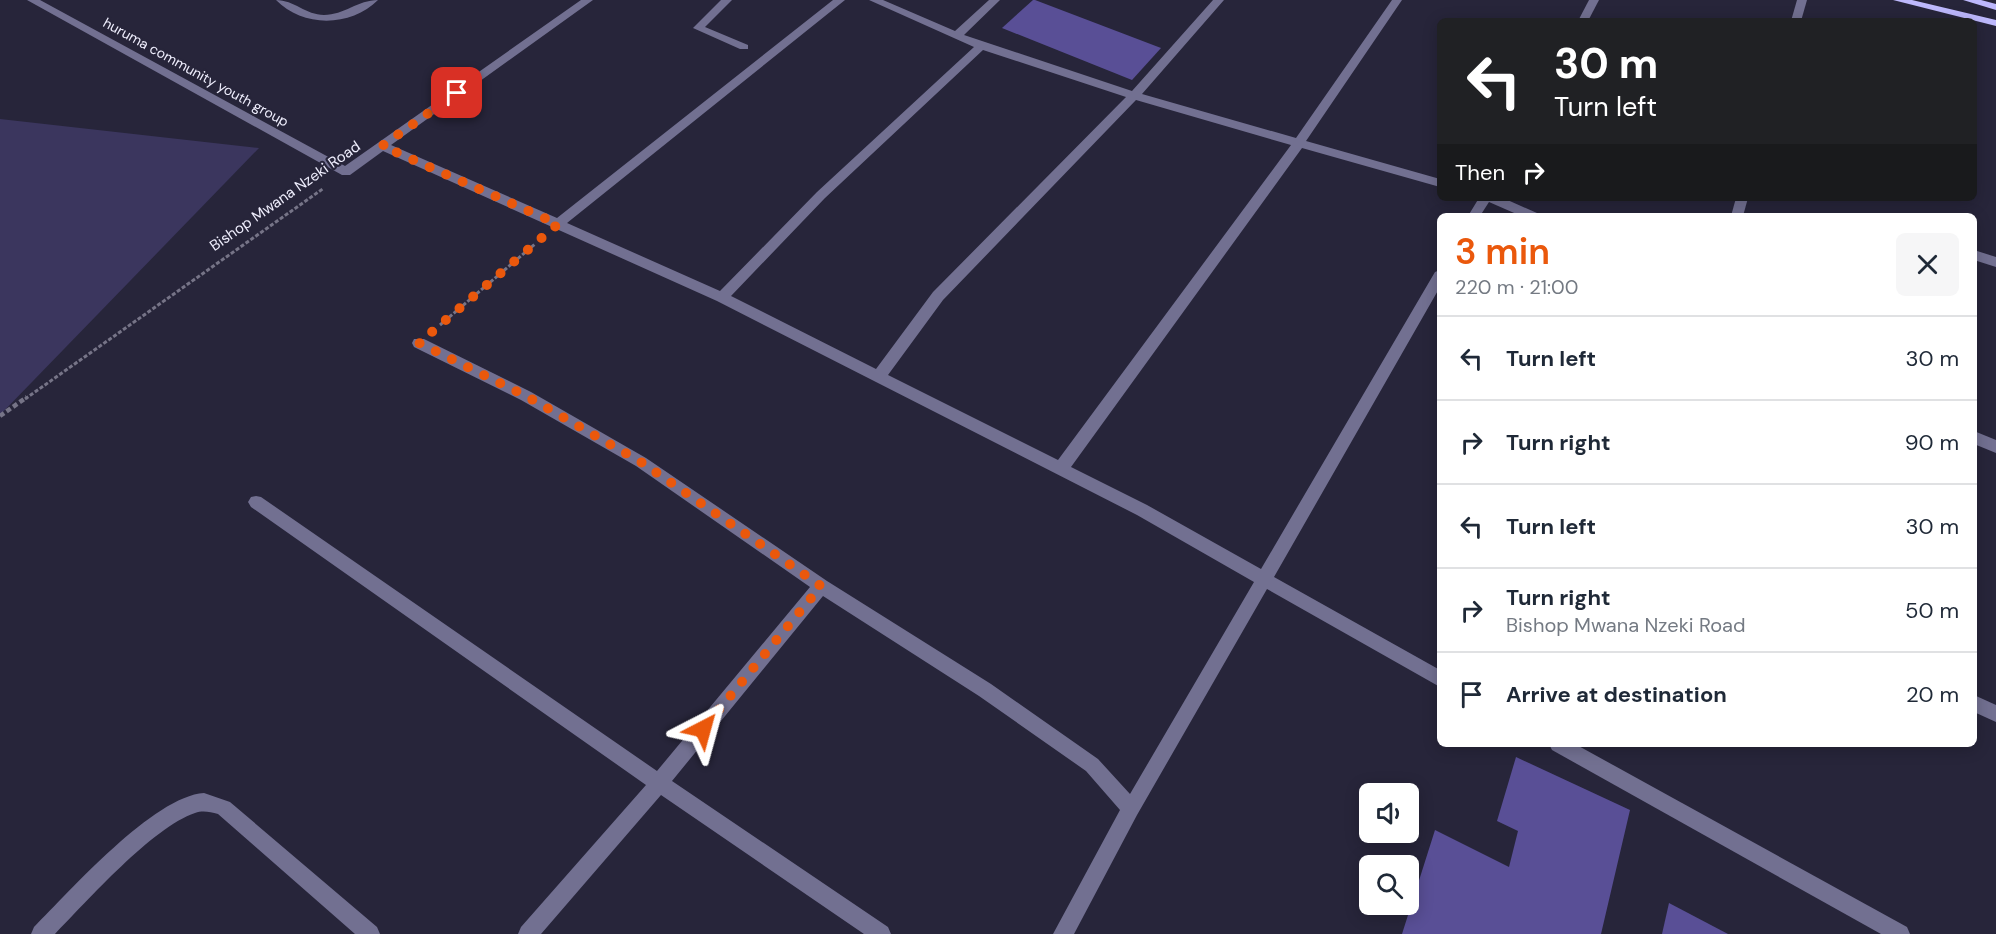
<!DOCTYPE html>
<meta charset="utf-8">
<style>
:root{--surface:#fff;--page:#f6f6f7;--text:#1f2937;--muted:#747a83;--line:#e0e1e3;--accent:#ea580c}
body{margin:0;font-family:"DM Sans",sans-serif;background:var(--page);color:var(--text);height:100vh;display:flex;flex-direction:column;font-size:22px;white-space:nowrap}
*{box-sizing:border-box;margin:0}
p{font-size:20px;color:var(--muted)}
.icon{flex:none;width:33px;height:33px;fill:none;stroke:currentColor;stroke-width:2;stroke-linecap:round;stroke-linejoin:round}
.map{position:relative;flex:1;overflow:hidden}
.panel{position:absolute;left:1437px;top:213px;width:540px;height:534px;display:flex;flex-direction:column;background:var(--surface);border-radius:9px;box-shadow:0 3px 15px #0003}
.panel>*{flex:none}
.top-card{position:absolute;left:1437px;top:18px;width:540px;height:183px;border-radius:9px;box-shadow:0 3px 15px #0003;background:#202124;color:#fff;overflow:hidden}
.controls{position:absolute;left:1359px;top:783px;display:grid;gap:12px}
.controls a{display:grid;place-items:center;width:60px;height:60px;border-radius:9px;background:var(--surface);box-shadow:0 3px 15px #0003;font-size:30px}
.pin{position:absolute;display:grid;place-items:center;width:51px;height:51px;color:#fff;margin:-26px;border-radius:12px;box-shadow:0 3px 9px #0006}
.me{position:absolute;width:66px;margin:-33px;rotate:39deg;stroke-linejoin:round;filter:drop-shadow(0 0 4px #0008)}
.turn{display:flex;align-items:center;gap:21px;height:126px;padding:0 18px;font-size:27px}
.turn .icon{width:78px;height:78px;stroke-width:2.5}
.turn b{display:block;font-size:42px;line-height:51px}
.then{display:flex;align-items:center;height:57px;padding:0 18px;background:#0003;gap:12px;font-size:22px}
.round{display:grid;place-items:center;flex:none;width:63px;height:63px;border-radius:9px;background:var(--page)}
.headline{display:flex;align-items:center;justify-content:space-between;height:102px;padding:0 18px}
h1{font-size:36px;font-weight:600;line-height:45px;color:var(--accent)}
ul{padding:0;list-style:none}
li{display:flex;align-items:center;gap:18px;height:84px;padding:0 18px;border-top:2px solid var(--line)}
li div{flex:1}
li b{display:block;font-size:22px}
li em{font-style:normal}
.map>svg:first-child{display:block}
.green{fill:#3b365e}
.building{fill:#594f96}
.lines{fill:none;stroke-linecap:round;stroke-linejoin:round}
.path-far1{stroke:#767487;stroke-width:3;stroke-dasharray:4 2;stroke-linecap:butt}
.path{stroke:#767487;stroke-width:4.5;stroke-dasharray:5 3;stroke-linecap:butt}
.minor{fill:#727091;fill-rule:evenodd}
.major{fill:#bdb8fc;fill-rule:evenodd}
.route{stroke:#ea580c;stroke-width:10;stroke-dasharray:0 18}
.labels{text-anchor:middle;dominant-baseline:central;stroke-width:4.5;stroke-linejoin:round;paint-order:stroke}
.far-street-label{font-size:14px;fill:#efeefd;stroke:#27253a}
.street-label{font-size:15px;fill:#efeefd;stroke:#27253a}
</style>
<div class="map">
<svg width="1996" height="934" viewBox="0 0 1996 934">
<rect width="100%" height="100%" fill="#27253a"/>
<path class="green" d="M0,119L259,148L0,415Z"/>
<g class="building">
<path d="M1033,0H1035L1161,48L1132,80L1002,28Z"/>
<path d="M1516,757L1630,810L1601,934H1402L1435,830L1509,867L1518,831L1497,821Z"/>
<path d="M1669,903L1728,934H1662Z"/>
</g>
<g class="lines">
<g class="path-far1">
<path d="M440,325L535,244"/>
<path d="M25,399L324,188"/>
</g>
<path class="path" d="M0,416L27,397"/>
<g class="minor">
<path d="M27,0H40L345,166L581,0H593L391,145L557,218L833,0H845L567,223L720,291L817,192L974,47L869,0H883L955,31L989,0H1000L964,35L1132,91L1213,0H1224L1142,94L1296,138L1392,0H1402L1306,141L1440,179V187L1302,148L1071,467L1147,505L1261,569L1435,272L1440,270V287L1274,577L1440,670V687L1267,589L1137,815L1074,934H1053L1120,810L1086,771L979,696L823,596L672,781L888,927L891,934H864L661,795L541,934H518L521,927L646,785L251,507L248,502L251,497L256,496L261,497L657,771L810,587L636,466L521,400L414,347L412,343L414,339H424L531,392L646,458L827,581L991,684L1098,759L1130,794L1254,582L1137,515L717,301L383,151L350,175H342ZM983,50L1126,97L933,292L876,369L731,296L825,198ZM1136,100L1291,145L1058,460L888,375L943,300Z"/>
<path d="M276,0C294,0 306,15 324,15C344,15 358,0 378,0C351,27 303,28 276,0Z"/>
<path d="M721,0H732L705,27L748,45V49H740L693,28Z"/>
<path d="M1589,0H1599L1588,21H1578Z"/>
<path d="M1797,0H1807L1801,21H1791Z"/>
<path d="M1479,198H1503L1537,213L1539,216H1521L1489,202L1480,216H1468Z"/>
<path d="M1736,198H1748L1743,216H1731Z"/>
<path d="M1974,250L1996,257V267L1974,260Z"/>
<path d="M1974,431L1996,440V453L1974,444Z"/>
<path d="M1974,695L1996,705V722L1974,712Z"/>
<path d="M1549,744H1575L1907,927L1910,934H1881L1552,750Z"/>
<path d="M204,793L230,802L377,927L380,934H355L218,814C210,812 203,810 195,813C153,827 87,901 55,934H31L34,927C70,891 154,796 204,793Z"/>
</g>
<g class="major">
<path d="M1893,0H1912L1996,20V26Z"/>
<path d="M1963,0H1981L1996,4V10Z"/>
</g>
</g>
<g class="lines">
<path class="route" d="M457,93L382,146L558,224L419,343L526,396L641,462L821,586L703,729"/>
</g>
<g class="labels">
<g class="far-street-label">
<text transform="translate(196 72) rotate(29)">huruma community youth group</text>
</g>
<g class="street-label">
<text transform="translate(285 196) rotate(-35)">Bishop Mwana Nzeki Road</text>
</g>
</g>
</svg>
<div class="controls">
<a><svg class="icon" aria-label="sound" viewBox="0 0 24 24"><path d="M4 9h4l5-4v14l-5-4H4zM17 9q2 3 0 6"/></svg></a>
<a><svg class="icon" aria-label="search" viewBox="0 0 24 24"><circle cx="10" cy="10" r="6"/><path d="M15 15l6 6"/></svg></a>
</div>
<div class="pin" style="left:457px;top:93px;background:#d93025"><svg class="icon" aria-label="arrive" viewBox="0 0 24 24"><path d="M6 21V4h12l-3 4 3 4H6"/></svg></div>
<svg class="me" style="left:703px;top:729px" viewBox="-20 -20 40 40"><path d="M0-17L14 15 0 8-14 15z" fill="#ea580c" stroke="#fff" stroke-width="4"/></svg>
<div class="top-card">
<div class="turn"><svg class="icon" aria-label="left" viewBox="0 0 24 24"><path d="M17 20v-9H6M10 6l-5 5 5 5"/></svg><div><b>30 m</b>Turn left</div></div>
<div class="then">Then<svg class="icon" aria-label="right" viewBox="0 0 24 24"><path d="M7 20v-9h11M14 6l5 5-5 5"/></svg></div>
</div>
<section class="panel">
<div class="headline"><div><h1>3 min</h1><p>220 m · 21:00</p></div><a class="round"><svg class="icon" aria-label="close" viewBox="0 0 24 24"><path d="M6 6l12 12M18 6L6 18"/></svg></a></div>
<ul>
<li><svg class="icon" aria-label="left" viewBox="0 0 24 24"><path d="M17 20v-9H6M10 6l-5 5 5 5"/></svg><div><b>Turn left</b></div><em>30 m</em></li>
<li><svg class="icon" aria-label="right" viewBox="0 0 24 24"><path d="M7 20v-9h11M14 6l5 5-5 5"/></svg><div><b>Turn right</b></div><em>90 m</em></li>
<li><svg class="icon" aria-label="left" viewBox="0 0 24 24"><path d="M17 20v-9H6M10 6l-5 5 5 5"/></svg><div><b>Turn left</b></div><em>30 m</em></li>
<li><svg class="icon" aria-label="right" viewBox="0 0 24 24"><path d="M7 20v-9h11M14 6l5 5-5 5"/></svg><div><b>Turn right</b><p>Bishop Mwana Nzeki Road</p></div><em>50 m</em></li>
<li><svg class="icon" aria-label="arrive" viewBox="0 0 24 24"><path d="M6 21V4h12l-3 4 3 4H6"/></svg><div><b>Arrive at destination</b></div><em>20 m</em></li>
</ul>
</section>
</div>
